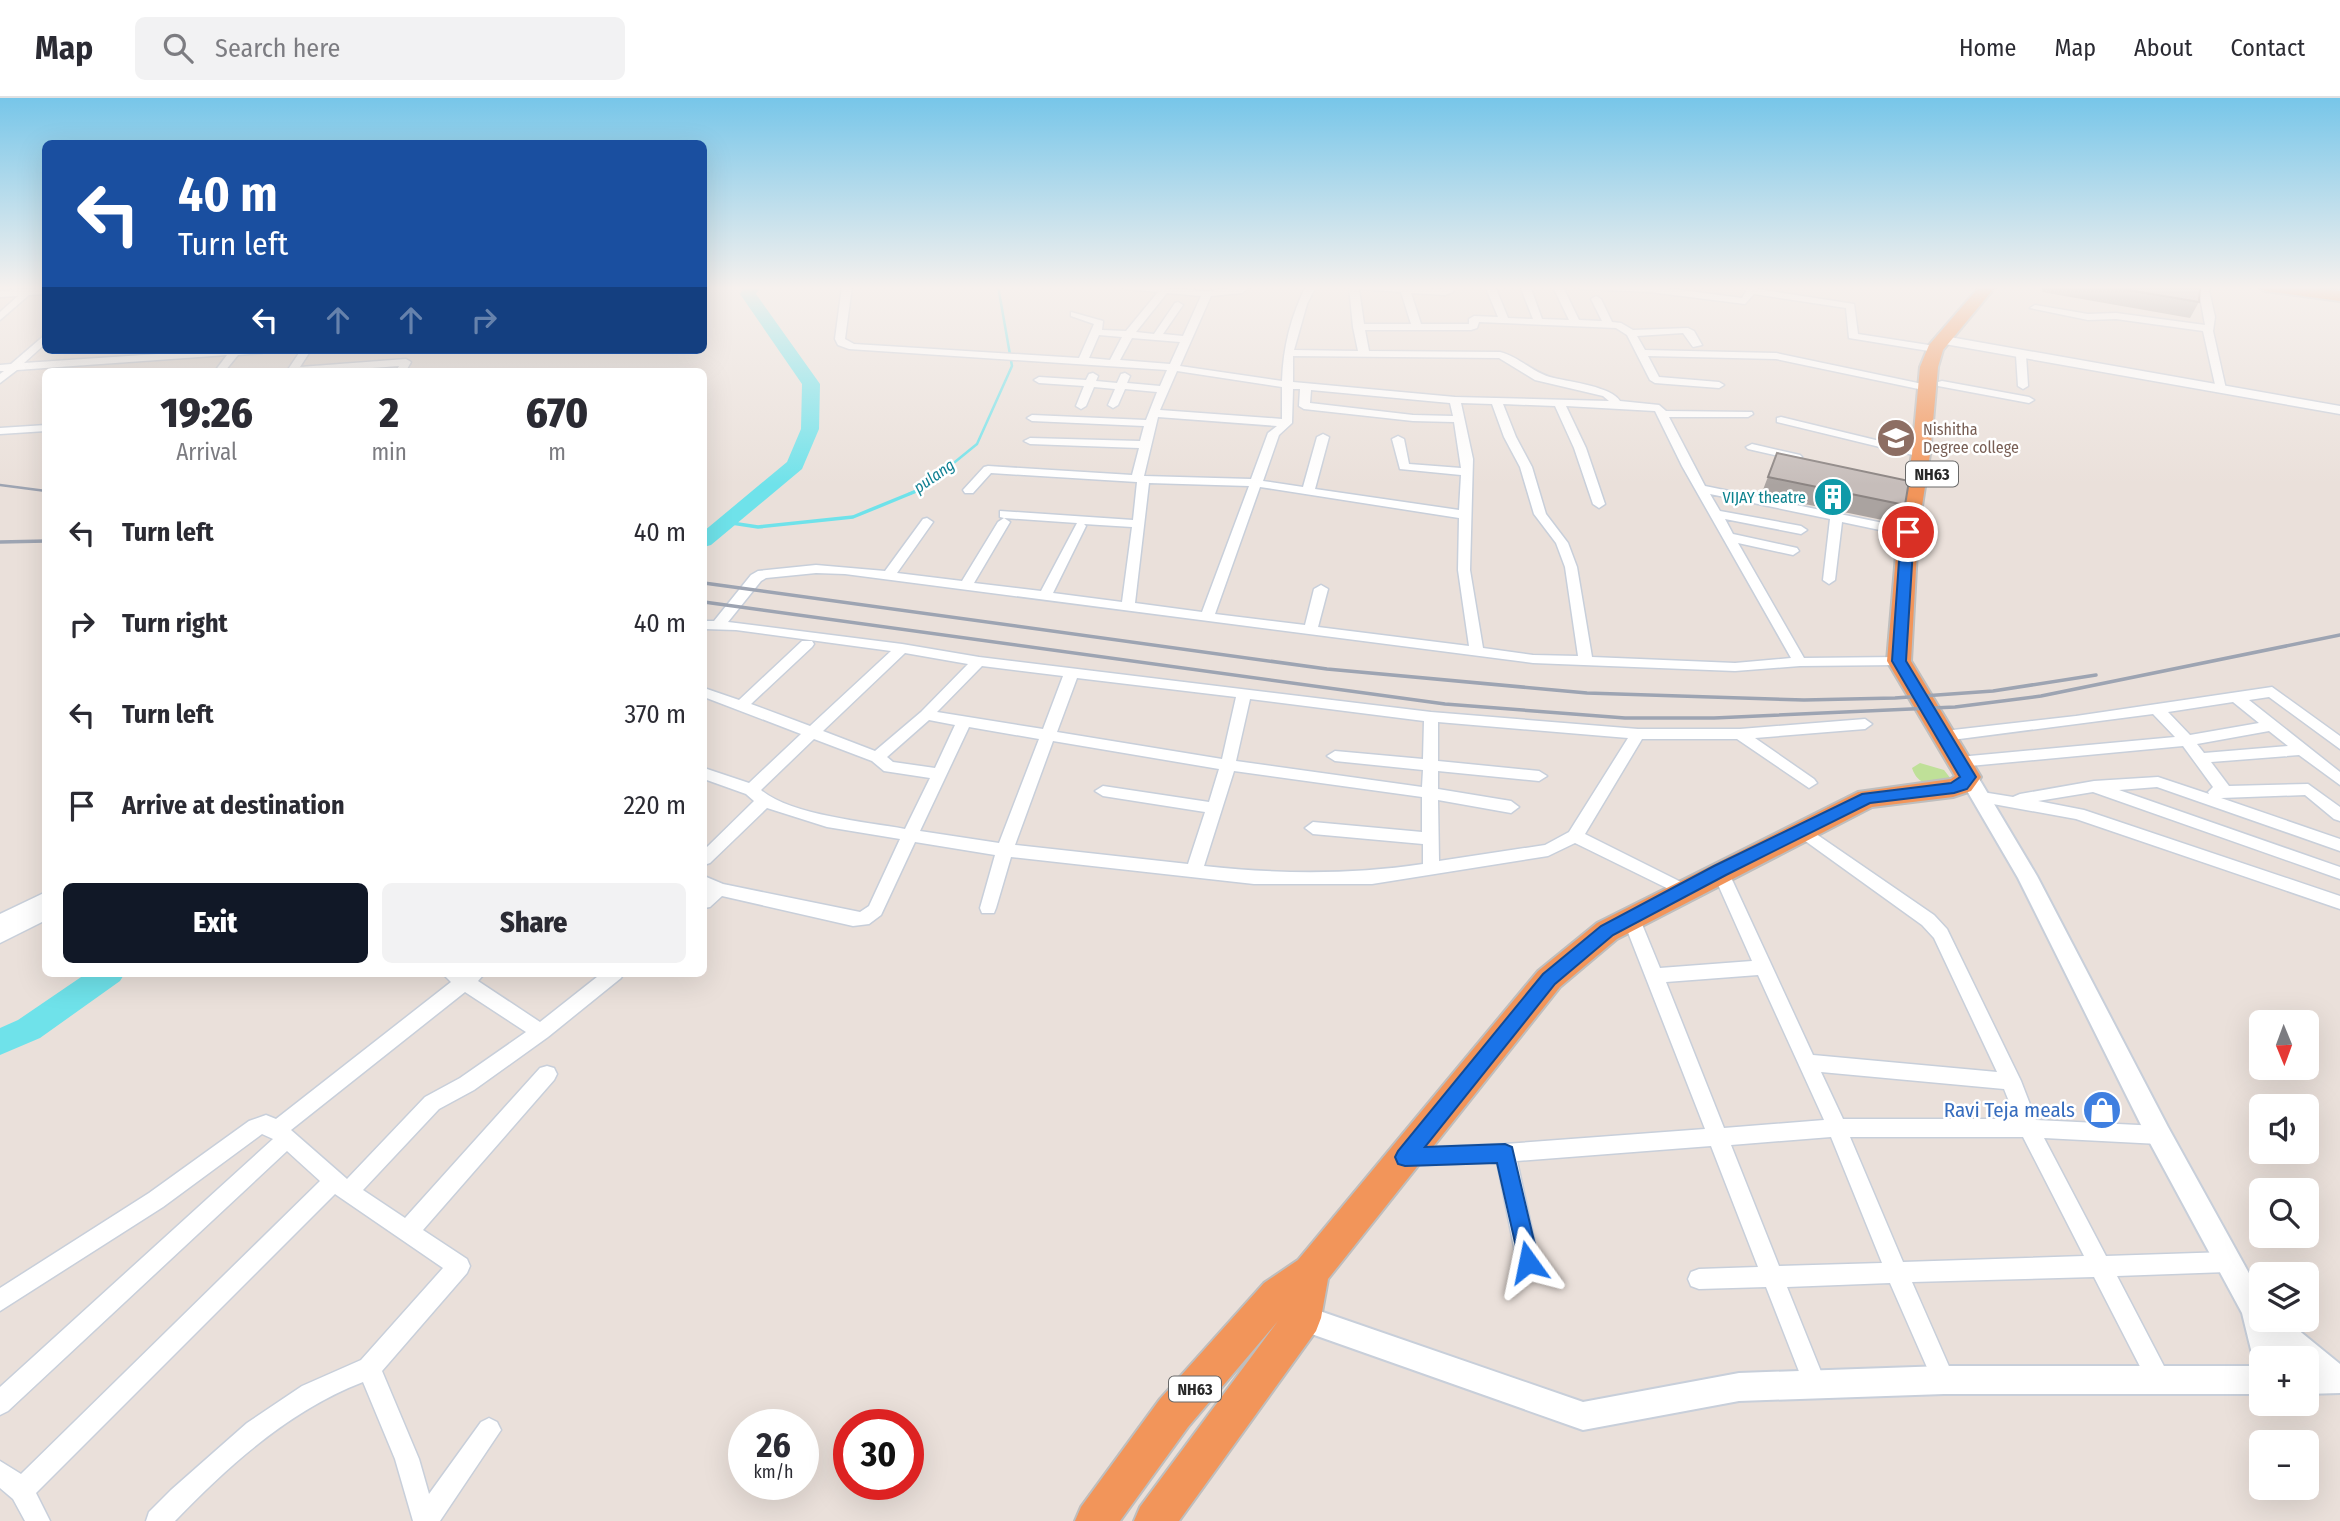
<!DOCTYPE html>
<meta charset="utf-8">
<style>
:root{--surface:#fff;--page:#f2f2f3;--text:#2b2b33;--muted:#7c7c81;--line:#e1e1e2;--accent:#111827}
body{margin:0;font-family:"Fira Sans Condensed",sans-serif;background:var(--page);color:var(--text);height:100vh;display:flex;flex-direction:column;font-size:26px;white-space:nowrap}
*{box-sizing:border-box;margin:0}
p{font-size:23px;color:var(--muted)}
.icon{flex:none;width:38px;height:38px;fill:none;stroke:currentColor;stroke-width:2;stroke-linecap:round;stroke-linejoin:round}
.map{position:relative;flex:1;overflow:hidden}
.drawer{position:absolute;left:42px;top:270px;width:665px;height:609px;display:flex;flex-direction:column;background:var(--surface);border-radius:10px;box-shadow:0 7px 28px #0002}
.drawer>*{flex:none}
.hud{position:absolute;left:42px;top:42px;width:665px;height:214px;border-radius:10px;box-shadow:0 7px 28px #0002;background:#1a4fa0;color:#fff;overflow:hidden}
.needle{width:46px;rotate:179deg}
.tools{position:absolute;left:2249px;top:912px;display:grid;gap:14px}
.tools a{display:grid;place-items:center;width:70px;height:70px;border-radius:10px;background:var(--surface);box-shadow:0 7px 28px #0002;font-size:35px}
.speed{position:absolute;left:728px;top:1311px;display:flex;gap:14px;font-size:35px;font-weight:700;text-align:center}
.speed>*{display:grid;place-content:center;width:91px;height:91px;border-radius:50%;background:var(--surface);box-shadow:0 7px 28px #0002;line-height:1}
.speed small{font-size:18px;font-weight:400}
.speed .limit{border:10px solid #d22;background:#fff;color:#111}
.pin{position:absolute;display:grid;place-items:center;width:60px;height:60px;color:#fff;margin:-30px;border:4px solid #fff;border-radius:50%;box-shadow:0 2px 7px #0007}
.me{position:absolute;width:77px;margin:-38px;rotate:348deg;stroke-linejoin:round;filter:drop-shadow(0 0 5px #0008)}
.turn{display:flex;align-items:center;gap:24px;height:147px;padding:0 21px;font-size:32px}
.turn .icon{width:91px;height:91px;stroke-width:2.5}
.turn b{display:block;font-size:49px;line-height:60px}
.lanes{display:flex;align-items:center;height:66px;padding:0 21px;background:#0003;justify-content:center;gap:35px;direction:ltr}
.lanes .off{opacity:.35}
.eta{display:flex;justify-content:space-evenly;align-items:center;height:119px;text-align:center}
.eta b{font-size:42px;font-weight:800;line-height:49px}
.button{display:flex;gap:14px;margin-top:auto;padding:14px 21px}
.button a{flex:1;height:80px;border-radius:10px;background:var(--accent);color:#fff;font-size:28px;font-weight:800;line-height:80px;text-align:center}
.button a+a{background:var(--page);color:var(--text)}
ul{padding:0;list-style:none}
li{display:flex;align-items:center;gap:21px;height:91px;padding:0 21px}
li div{flex:1}
li b{display:block;font-size:26px}
li em{font-style:normal}
header{display:flex;align-items:center;gap:42px;box-sizing:border-box;height:98px;padding:0 35px;background:var(--surface);border-bottom:2px solid var(--line)}
header strong{font-size:33px}
nav{display:flex;gap:38px;margin-inline-start:auto;font-size:24px}
.search{width:490px;height:63px;background:var(--page);display:flex;align-items:center;gap:18px;box-sizing:border-box;padding:0 24px;border-radius:10px;color:var(--muted);font-size:26px}
.map>svg:first-child{display:block}
.green{fill:#bfe098}
.lines{fill:none;stroke-linecap:round;stroke-linejoin:round}
.stream-far1{stroke:#6fe2ea;stroke-width:2.5}
.stream{stroke:#6fe2ea;stroke-width:3.5}
.river{fill:#6fe2ea;fill-rule:evenodd}
.minor-casing{stroke:#c8cfda;stroke-width:3}
.tertiary-casing{stroke:#c8cfda;stroke-width:4}
.secondary-casing{stroke:#c8cfda;stroke-width:3}
.trunk-casing{stroke:#bebebe;stroke-width:4}
.minor{fill:#fff;fill-rule:evenodd}
.tertiary{fill:#fff;fill-rule:evenodd}
.secondary{fill:#fff;fill-rule:evenodd}
.trunk{fill:#f2955a;fill-rule:evenodd}
.rail-far1{stroke:#9da4b2;stroke-width:2.5}
.rail{stroke:#9da4b2;stroke-width:3.5}
.wall{fill:#aaa3a0}
.building{fill:#c6bdba;stroke:#8b8482;stroke-width:2}
.route{fill:#1a73e8;stroke:#114b97;stroke-width:2}
.labels{text-anchor:middle;dominant-baseline:central;stroke-width:5;stroke-linejoin:round;paint-order:stroke}
.far-education-label{font-size:16px;fill:#785e54;stroke:#fff;text-anchor:start}
.shield{fill:#fff;stroke:#686868;stroke-width:2}
.shield-label{font-size:16px;font-weight:bold;fill:#282828}
.far-water-label{font-size:16px;font-style:italic;fill:#118093;stroke:#fff}
.far-culture-label{font-size:16px;fill:#0d838f;stroke:#fff;text-anchor:end}
.near-shop-label{font-size:21px;fill:#366cbe;stroke:#fff;text-anchor:end}
</style>
<header>
<strong>Map</strong>
<div class="search"><svg class="icon" aria-label="search" viewBox="0 0 24 24"><circle cx="10" cy="10" r="6"/><path d="M15 15l6 6"/></svg>Search here</div>
<nav><a>Home</a><a>Map</a><a>About</a><a>Contact</a></nav>
</header>
<div class="map">
<svg width="2340" height="1423" viewBox="0 0 2340 1423">
<rect width="100%" height="100%" fill="#eae0da"/>
<path class="green" d="M1920,665L1944,672L1951,681L1947,687C1930,686 1918,688 1912,670Z"/>
<g class="lines">
<path class="stream-far1" d="M909,396L923,390L977,346L1012,268L998,188"/>
<path class="stream" d="M725,424L758,429L853,419L914,394"/>
<g class="river">
<path d="M745,188H761L756,196L820,286L819,331L802,371L711,447L704,449V433L787,364L801,331L802,286L740,196Z"/>
<path d="M87,875H125L120,883L40,940L0,957V930L18,922Z"/>
</g>
<defs>
<g id="minor">
<path d="M842,188H852L845,241L854,246L1079,260L1094,226L1071,218V214L1103,223L1102,232L1126,233L1158,194L1126,191L1121,188L1207,193L1251,188L1242,195L1211,198L1180,268L1282,283C1283,249 1291,218 1306,188H1316L1307,206L1294,252L1358,253L1353,229L1349,188L1444,191L1445,188H1455L1453,194L1445,197L1411,195L1421,226H1469V221L1474,218L1498,219L1485,188H1495L1508,220L1533,221L1520,188H1530L1542,221L1569,222L1554,191L1559,188L1564,191L1579,222L1602,223L1591,201L1596,198L1601,201L1612,224L1621,225L1633,232L1688,230L1694,233L1702,247L1693,249L1683,235L1637,238L1645,252L1776,255L1932,288L1933,290L1928,293L1776,261L1648,258L1659,279L1719,284L1724,287L1719,290L1655,285L1650,282L1627,237L1616,230L1479,224L1477,230L1471,232H1365L1369,253L1500,254C1520,259 1534,276 1554,280C1571,284 1612,289 1620,303L1659,307L1666,313L1752,314L1753,316L1748,319H1669L1705,388L1912,431L1914,434L1908,438L1842,424L1835,482L1829,486L1823,482L1830,421L1710,396L1720,413L1801,428L1807,432L1801,436L1725,421L1733,436L1797,450L1799,453L1793,457L1738,445L1804,560L1899,559L1906,563L1899,567L1800,568L1735,573L1533,565L845,476L816,475L766,480L761,483L728,524L902,546L979,559L1431,614L1638,631H1740L1865,621L1872,626L1865,631L1755,640L1814,681L1817,685L1809,690L1737,641H1642L1585,736L1689,788L1691,792L1689,796L1683,798L1575,745L1548,758L1372,786H1254L1011,759L996,810L994,815H982L980,810L995,757L915,744L881,817L869,826L853,828L722,798L710,809L704,810V795L706,792L704,791V778L723,786L860,814L869,808L900,741L827,729L767,710L710,765L704,767V752L754,703L746,696L704,681V670L749,685L801,636L704,599V590L739,602L802,543H812L814,546L812,549L751,606L810,628L891,553L736,532L704,531V523H714L751,477L758,473L816,467L885,473L923,421L927,420L933,424L897,475L962,483L998,424L1004,420L1010,424L974,485L1041,493L1077,425L1004,420L1000,419V413L1133,422L1137,384L991,375L973,395H965L963,392L984,369L988,368L1132,377L1139,350L1030,346L1024,343L1030,340L1140,343L1144,328L1032,323L1027,320L1032,317L1146,322L1157,294L1125,291L1118,307L1113,310L1108,307L1115,291L1094,289L1086,308L1081,311L1076,308L1084,288L1039,285L1034,282L1039,279L1086,282L1089,276L1093,275L1098,278L1096,283L1117,285L1121,276L1125,275L1130,278L1127,285L1160,288L1167,272L849,251L838,247L835,241ZM1359,191L1401,194L1411,226H1364ZM1167,195L1201,198L1183,238L1163,236L1183,207L1178,204L1175,205L1154,236L1136,234ZM1099,237L1122,239L1110,262L1089,260ZM1132,240L1180,244L1170,266L1120,262ZM1293,258L1499,260L1535,282L1603,298L1609,303L1455,299L1293,284ZM1177,273L1282,289V321L1160,312ZM1293,291H1300L1299,308L1304,311L1413,323L1454,324L1461,370L1409,366L1404,341L1398,338L1392,341L1400,371L1461,377L1459,412L1315,391L1329,339L1323,336L1317,339L1303,389L1263,383L1279,337L1292,325ZM1311,292L1450,305L1453,318L1413,317L1310,305ZM1461,305L1492,306L1504,339L1520,369L1534,416L1556,445L1565,469L1578,558L1533,557L1483,550L1470,472L1473,361ZM1503,306L1555,308L1574,350L1593,406L1599,410L1605,406L1586,350L1566,308L1655,313L1682,368L1791,560L1735,565L1592,559L1577,469L1568,445L1546,416L1532,369L1516,339ZM1158,319L1277,328L1268,335L1251,381L1144,378ZM1149,385L1249,388L1202,514L1135,505ZM1260,389L1459,420L1458,472L1469,548L1318,529L1328,491L1321,487L1314,491L1305,527L1215,516ZM1084,426L1132,429L1122,504L1053,495L1086,428ZM905,555L968,566L921,614L875,653L823,633ZM982,568L1063,578L1043,631L937,614ZM1077,580L1236,599L1222,661L1057,634ZM1250,601L1424,623L1423,661L1335,653L1327,658L1335,663L1423,672L1422,689L1236,663ZM929,622L955,627L935,670L893,664L887,659ZM1438,624L1628,640L1569,734L1545,747L1439,763L1438,702L1511,715L1519,709L1511,703L1438,691V673L1539,683L1547,678L1539,673L1438,663ZM969,629L1039,641L999,745L920,733ZM814,641L872,663L884,673L930,680L905,731C867,724 790,717 761,692ZM1053,643L1219,671L1209,704L1103,688L1095,693L1103,698L1205,714L1188,766L1015,747ZM1234,673L1422,699V734L1313,724L1305,730L1313,736L1423,746V766C1350,777 1277,776 1204,768Z"/>
<path d="M1576,188H1650L1742,200L1749,188H1759L1757,191L1854,206L1858,236L1935,248L1940,251L1935,254L1849,240L1846,210L1754,196L1745,206L1650,194L1581,191Z"/>
<path d="M2198,188H2208L2215,219L2213,233L2226,291L2221,294L2216,291L2203,233L2116,221L2088,222L2030,210L2035,207L2088,216L2116,215L2205,227Z"/>
<path d="M46,190V196L29,197L0,222V214L18,198L0,199V193Z"/>
<path d="M46,236V245L24,265L218,252H267L262,255L238,257L225,273H215L227,257L17,272L0,285V276L4,273H0V267L11,266Z"/>
<path d="M301,252H311L300,269L406,261L411,264L406,273H396L399,268L331,273H287Z"/>
<path d="M2021,254L2026,257L2028,288L2023,291L2018,288L2016,257Z"/>
<path d="M1942,283L2029,299L2034,302L2029,305L1938,288V284Z"/>
<path d="M1781,319L1925,354L1927,356L1921,359L1777,324V320Z"/>
<path d="M46,327V333L0,336V330Z"/>
<path d="M1752,346L1800,357L1802,359L1796,362L1748,351L1746,349Z"/>
<path d="M2272,589L2340,638V651L2269,599L2249,602L2340,674V687L2299,657L2211,664L2229,688L2308,686L2340,709V723L2334,721L2305,697L2221,700L2340,741V753L2157,689L2119,692L2340,769V781L2093,694L2038,703L2084,712L2340,798V811L2076,721L1982,704L1974,699L1982,694L2013,699L2020,696L2094,683L2158,679L2209,696L2208,694L2213,689L2183,648L1959,669L1951,664L1959,659L2175,639L2153,616L1944,643L1937,638L1944,633L2076,618ZM2233,604L2259,625L2190,637L2168,614ZM2269,633L2288,648L2204,655L2197,646Z"/>
<path d="M1803,727L1934,817L1947,831L2021,983L2036,1022L2159,1028L2166,1031L2169,1037L2166,1043L2159,1046L2044,1040L2106,1158L2227,1154L2235,1157L2238,1164L2235,1171L2227,1174L2117,1178L2166,1272L2169,1280L2166,1288L2158,1291L2150,1288L2094,1179L1912,1184L1955,1282L1952,1290L1944,1293L1936,1290L1890,1185L1787,1189L1826,1286L1823,1294L1815,1297L1807,1294L1766,1189L1699,1191L1691,1188L1688,1181L1691,1174L1699,1171L1758,1169L1711,1048L1517,1063L1539,1164L1536,1171L1528,1174L1520,1171L1517,1164L1497,1064L1405,1068L1398,1065L1395,1059L1398,1053L1405,1050L1505,1046L1705,1031L1622,819L1625,814H1637L1660,870L1752,863L1712,773L1714,769H1726L1728,773L1813,957L1997,974L1934,840L1922,827L1797,737L1795,733ZM1758,877L1824,1022L1724,1030L1666,884ZM1821,974L2004,991L2016,1021H1843ZM1831,1039L1882,1165L1779,1168L1731,1047ZM1850,1039H2023L2084,1158L1903,1164Z"/>
<path d="M46,794V822L0,845V816Z"/>
<path d="M442,875H485L478,883L540,924L602,875H624L621,880L548,939L474,992L439,1011L363,1092L405,1120L540,970L547,968L554,970L557,976L554,982L423,1132L467,1161L470,1168L467,1175L382,1273L419,1361L429,1396L481,1324L489,1320L497,1324L501,1332L440,1423H413L395,1361L363,1284C290,1312 229,1367 175,1423H146L149,1414L171,1392L247,1325L302,1288L361,1262L443,1170L335,1096L36,1395L50,1423H25L13,1401L0,1390V1363L21,1376L320,1083L287,1053L8,1313L0,1317V1289L273,1041L262,1036L163,1109L0,1213V1190L149,1095L249,1023L266,1017L276,1021L451,884ZM465,894L526,934L460,980L425,999L347,1081L291,1032Z"/>
</g>
<path id="tertiary" d="M1968,673L1975,674L2037,778L2168,1029L2261,1197V1222H2286L2340,1266V1295L2306,1296V1260H2290L2277,1249L2279,1260H2261V1296H1944L1739,1303L1583,1332L1303,1233L1287,1223L1283,1214L1287,1205L1296,1201L1311,1210L1583,1304L1739,1275L1944,1268H2255L2242,1215L2150,1045L2018,780L1959,679L1961,674Z"/>
<path id="secondary" d="M1944,238L2340,308V316L1939,245L1937,242Z"/>
<g id="trunk">
<path d="M1980,188H1996L1943,252L1938,269L1930,356L1918,434L1911,563L1981,679L1971,693L1953,699L1872,709L1617,841L1560,889L1328,1181L1321,1220L1316,1233L1179,1423H1134L1140,1409L1278,1223L1188,1329L1120,1423H1075L1081,1409L1160,1301L1264,1185L1298,1162L1538,873L1597,825L1858,694L1951,681L1955,678L1887,563L1898,434L1912,356L1920,269L1929,247Z"/>
<path d="M2257,188H2299L2340,193V203L2265,193Z"/>
</g>
</defs>
<use href="#minor" class="minor-casing"/>
<use href="#tertiary" class="tertiary-casing"/>
<use href="#secondary" class="secondary-casing"/>
<use href="#trunk" class="trunk-casing"/>
<use href="#minor" class="minor"/>
<use href="#tertiary" class="tertiary"/>
<use href="#secondary" class="secondary"/>
<use href="#trunk" class="trunk"/>
<path class="rail-far1" d="M0,387L46,393"/>
<g class="rail">
<path d="M0,444L46,443"/>
<path d="M704,485L1327,571L1587,595L1804,602L1895,600L1993,593L2096,577"/>
<path d="M704,504L1445,606L1625,620H1714L1955,609L2041,598L2340,537"/>
</g>
</g>
<g class="wall">
<path d="M2042,188H2200L2199,204L2190,220L2042,194Z"/>
<path d="M1777,355L1905,407L1897,425L1761,397Z"/>
</g>
<g class="building">
<path d="M2105,188H2200L2199,204Z"/>
<path d="M1777,355L1909,383L1905,407L1768,379Z"/>
</g>
<linearGradient id="sky" x2="0" y2="1"><stop stop-color="#77c6e9"/><stop offset="0.49" stop-color="#f6f1ee"/><stop offset="1" stop-color="#f6f1ee" stop-opacity="0"/></linearGradient>
<rect width="2340" height="387" fill="url(#sky)"/>
<path class="route" d="M1908,430L1914,434L1906,563L1976,679L1967,691L1954,695L1870,705L1726,777L1613,837L1555,886L1425,1049L1505,1046L1512,1049L1539,1164L1536,1171L1528,1174L1521,1171L1497,1065L1405,1068L1398,1066L1395,1059L1398,1053L1543,876L1601,828L1714,768L1862,696L1951,685L1960,679L1892,563L1901,434Z"/>
<defs>
<symbol id="university-disc" viewBox="-11 -11 22 22"><circle r="9.5" fill="#8d6e63" stroke="#fff"/><path d="M0-5L7-2L0 1L-7-2ZM-4 1L0 2.5L4 1V4Q0 6-4 4Z" fill="#fff"/></symbol>
<symbol id="building-disc" viewBox="-11 -11 22 22"><circle r="9.5" fill="#0f9aa8" stroke="#fff"/><path d="M-4-6H4V6H1V3H-1V6H-4ZM-2.5-4.3h1.7v1.8h-1.7ZM.8-4.3h1.7v1.8H.8ZM-2.5-1h1.7V.8h-1.7ZM.8-1h1.7V.8H.8Z" fill="#fff"/></symbol>
<symbol id="shop-disc" viewBox="-11 -11 22 22"><circle r="9.5" fill="#3f7fe0" stroke="#fff"/><path d="M-5-2.5h2.3a2.7 3.5 0 0 1 5.4 0H5L5.5 6h-11ZM-1.5-2.5h3a1.5 2.3 0 0 0-3 0Z" fill="#fff"/></symbol>
</defs>
<g fill-rule="evenodd">
<use href="#university-disc" x="1874" y="318" width="44" height="44"/>
<use href="#building-disc" x="1811" y="377" width="44" height="44"/>
<use href="#shop-disc" x="2080" y="990" width="44" height="44"/>
</g>
<g class="labels">
<g class="far-education-label">
<text x="1923" y="331">Nishitha<tspan x="1923" dy="18">Degree college</tspan></text>
</g>
<g class="shield">
<rect x="1906" y="363.5" width="52" height="25" rx="5"/>
<rect x="1169" y="1278.5" width="52" height="25" rx="5"/>
</g>
<g class="shield-label">
<text x="1932" y="376">NH63</text>
<text x="1195" y="1291">NH63</text>
</g>
<g class="far-water-label">
<text transform="translate(934 378) rotate(-35)">pulang</text>
</g>
<g class="far-culture-label">
<text x="1806" y="399">VIJAY theatre</text>
</g>
<g class="near-shop-label">
<text x="2075" y="1012">Ravi Teja meals</text>
</g>
</g>
</svg>
<div class="tools">
<a><svg class="needle" viewBox="-14 -14 28 28"><path d="M0-13l5 13h-10z" fill="#e53935"/><path d="M0 13l5-13h-10z" fill="#7c7c81"/></svg></a>
<a><svg class="icon" aria-label="sound" viewBox="0 0 24 24"><path d="M4 9h4l5-4v14l-5-4H4zM17 9q2 3 0 6"/></svg></a>
<a><svg class="icon" aria-label="search" viewBox="0 0 24 24"><circle cx="10" cy="10" r="6"/><path d="M15 15l6 6"/></svg></a>
<a><svg class="icon" aria-label="layers" viewBox="0 0 24 24"><path d="M12 4l9 5-9 5-9-5zM3 14l9 5 9-5"/></svg></a>
<a>+</a>
<a>−</a>
</div>
<div class="speed"><div>26<small>km/h</small></div><div class="limit">30</div></div>
<div class="pin" style="left:1908px;top:434px;background:#d93025"><svg class="icon" aria-label="arrive" viewBox="0 0 24 24"><path d="M6 21V4h12l-3 4 3 4H6"/></svg></div>
<svg class="me" style="left:1528px;top:1164px" viewBox="-20 -20 40 40"><path d="M0-17L14 15 0 8-14 15z" fill="#1a73e8" stroke="#fff" stroke-width="4"/></svg>
<div class="hud">
<div class="turn"><svg class="icon" aria-label="left" viewBox="0 0 24 24"><path d="M17 20v-9H6M10 6l-5 5 5 5"/></svg><div><b>40 m</b>Turn left</div></div>
<div class="lanes"><svg class="icon" aria-label="left" viewBox="0 0 24 24"><path d="M17 20v-9H6M10 6l-5 5 5 5"/></svg><svg class="icon off" aria-label="ahead" viewBox="0 0 24 24"><path d="M12 20V5M6 11l6-6 6 6"/></svg><svg class="icon off" aria-label="ahead" viewBox="0 0 24 24"><path d="M12 20V5M6 11l6-6 6 6"/></svg><svg class="icon off" aria-label="right" viewBox="0 0 24 24"><path d="M7 20v-9h11M14 6l5 5-5 5"/></svg></div>
</div>
<section class="drawer">
<div class="eta">
<div><b>19:26</b><p>Arrival</p></div>
<div><b>2</b><p>min</p></div>
<div><b>670</b><p>m</p></div>
</div>
<ul>
<li><svg class="icon" aria-label="left" viewBox="0 0 24 24"><path d="M17 20v-9H6M10 6l-5 5 5 5"/></svg><div><b>Turn left</b></div><em>40 m</em></li>
<li><svg class="icon" aria-label="right" viewBox="0 0 24 24"><path d="M7 20v-9h11M14 6l5 5-5 5"/></svg><div><b>Turn right</b></div><em>40 m</em></li>
<li><svg class="icon" aria-label="left" viewBox="0 0 24 24"><path d="M17 20v-9H6M10 6l-5 5 5 5"/></svg><div><b>Turn left</b></div><em>370 m</em></li>
<li><svg class="icon" aria-label="arrive" viewBox="0 0 24 24"><path d="M6 21V4h12l-3 4 3 4H6"/></svg><div><b>Arrive at destination</b></div><em>220 m</em></li>
</ul>
<div class="button"><a>Exit</a><a>Share</a></div>
</section>
</div>
